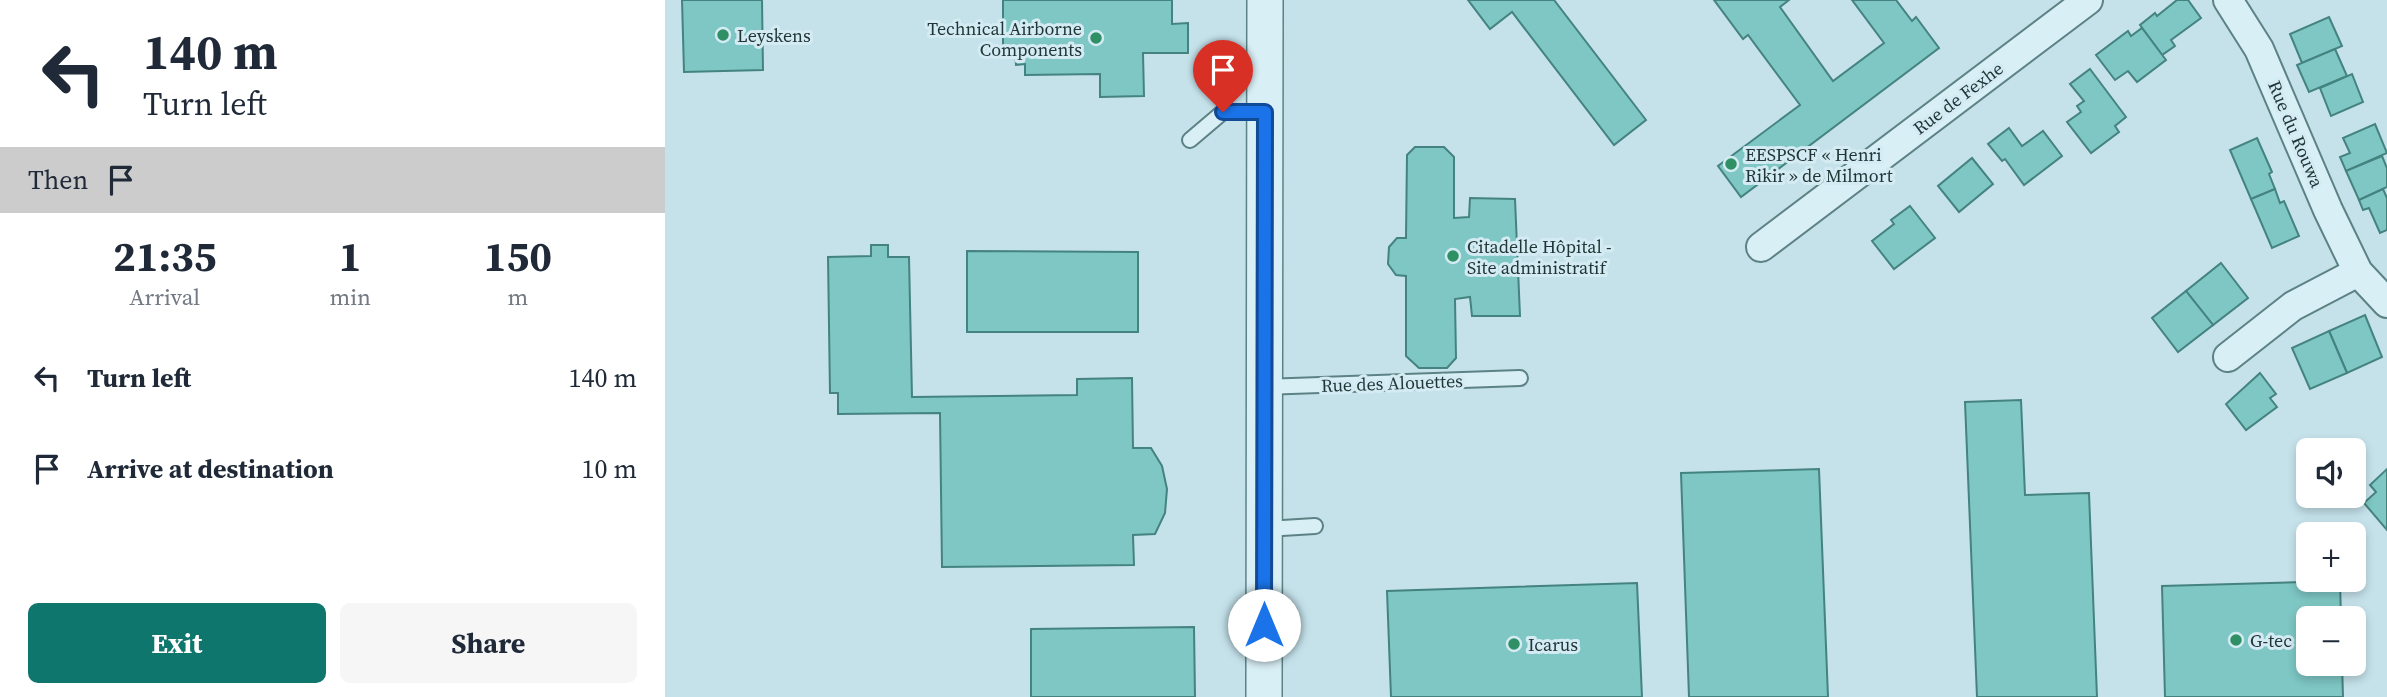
<!DOCTYPE html>
<meta charset="utf-8">
<style>
:root{--surface:#fff;--page:#f6f6f7;--text:#1f2937;--muted:#747a83;--accent:#0f766e}
body{margin:0;font-family:"Source Serif 4",serif;background:var(--page);color:var(--text);height:100vh;display:flex;flex-direction:column;font-size:26px;white-space:nowrap}
*{box-sizing:border-box;margin:0}
p{font-size:23px;color:var(--muted)}
.icon{flex:none;width:38px;height:38px;fill:none;stroke:currentColor;stroke-width:2;stroke-linecap:round;stroke-linejoin:round}
.map{position:relative;flex:1;overflow:hidden}
.panel{display:flex;flex-direction:column;background:var(--surface);width:665px}
.panel>*{flex:none}
.top-card{background:#fff;color:var(--text);overflow:hidden}
.controls{position:absolute;left:1631px;top:438px;display:grid;gap:14px}
.controls a{display:grid;place-items:center;width:70px;height:70px;border-radius:10px;background:var(--surface);box-shadow:0 4px 10px #0003;font-size:35px}
.pin{position:absolute;display:grid;place-items:center;width:60px;height:60px;color:#fff;margin:-72px -30px;border-radius:50% 50% 50% 0;rotate:-45deg;box-shadow:0 0 7px #0007}
.pin .icon{rotate:45deg}
.me{position:absolute;width:77px;margin:-38px;rotate:0deg;stroke-linejoin:round;filter:drop-shadow(0 0 5px #0008)}
.turn{display:flex;align-items:center;gap:24px;height:147px;padding:0 28px;font-size:32px}
.turn .icon{width:91px;height:91px;stroke-width:2.5}
.turn b{display:block;font-size:49px;line-height:60px}
.then{display:flex;align-items:center;height:66px;padding:0 28px;background:#0003;gap:14px;font-size:26px}
.eta{display:flex;justify-content:space-evenly;align-items:center;height:119px;text-align:center}
.eta b{font-size:42px;font-weight:700;line-height:49px}
.primary-button{display:flex;gap:14px;margin-top:auto;padding:14px 28px}
.primary-button a{flex:1;height:80px;border-radius:10px;background:var(--accent);color:#fff;font-size:28px;font-weight:700;line-height:80px;text-align:center}
.primary-button a+a{background:var(--page);color:var(--text)}
ul{padding:0;list-style:none}
li{display:flex;align-items:center;gap:21px;height:91px;padding:0 28px}
li div{flex:1}
li b{display:block;font-size:26px}
li em{font-style:normal}
main{display:flex;flex:1;min-height:0}
.map>svg:first-child{display:block}
.building{fill:#7ec7c4;stroke:#44837f;stroke-width:2}
.lines{fill:none;stroke-linecap:round;stroke-linejoin:round}
.service-casing{stroke:#5c8285;stroke-width:18}
.minor-casing{stroke:#5c8285;stroke-width:32}
.tertiary-casing{stroke:#5c8285;stroke-width:38}
.service{stroke:#d8eff6;stroke-width:14}
.minor{stroke:#d8eff6;stroke-width:28}
.tertiary{stroke:#d8eff6;stroke-width:35}
.route-casing{stroke:#114b97;stroke-width:18}
.route{stroke:#1a73e8;stroke-width:12}
.poi-dot{fill:#309065;stroke:#d4ebf3;stroke-width:2.5}
.labels{text-anchor:middle;dominant-baseline:central;stroke-width:6;stroke-linejoin:round;paint-order:stroke}
.poi-label{font-size:18px;fill:#1f3536;stroke:#d4ebf3;text-anchor:start}
.street-label{font-size:18px;fill:#1f3536;stroke:#d4ebf3}
</style>
<main>
<section class="panel">
<div class="top-card">
<div class="turn"><svg class="icon" aria-label="left" viewBox="0 0 24 24"><path d="M17 20v-9H6M10 6l-5 5 5 5"/></svg><div><b>140 m</b>Turn left</div></div>
<div class="then">Then<svg class="icon" aria-label="arrive" viewBox="0 0 24 24"><path d="M6 21V4h12l-3 4 3 4H6"/></svg></div>
</div>
<div class="eta">
<div><b>21:35</b><p>Arrival</p></div>
<div><b>1</b><p>min</p></div>
<div><b>150</b><p>m</p></div>
</div>
<ul>
<li><svg class="icon" aria-label="left" viewBox="0 0 24 24"><path d="M17 20v-9H6M10 6l-5 5 5 5"/></svg><div><b>Turn left</b></div><em>140 m</em></li>
<li><svg class="icon" aria-label="arrive" viewBox="0 0 24 24"><path d="M6 21V4h12l-3 4 3 4H6"/></svg><div><b>Arrive at destination</b></div><em>10 m</em></li>
</ul>
<div class="primary-button"><a>Exit</a><a>Share</a></div>
</section>
<div class="map">
<svg width="1722" height="697" viewBox="0 0 1722 697">
<rect width="100%" height="100%" fill="#c5e2eb"/>
<g class="building">
<path d="M17,0H97L98,70L19,72Z"/>
<path d="M338,0H507V24L523,23V53H478L479,96L435,97V74L360,75V64L351,65L350,52H338Z"/>
<path d="M803,0H889L981,120L949,145L847,12L825,29Z"/>
<path d="M1049,0H1124L1115,7L1168,81L1219,43L1187,0H1231L1247,21L1251,17L1274,48L1076,197L1053,166L1135,105L1083,35L1078,39Z"/>
<path d="M1512,0H1523L1536,18L1506,40L1510,46L1497,55L1475,25L1490,13L1492,16Z"/>
<path d="M1664,17L1677,46L1637,63L1625,34Z"/>
<path d="M1477,28L1501,60L1472,82L1463,71L1450,80L1431,55L1463,31L1466,36Z"/>
<path d="M1670,49L1682,76L1644,92L1632,65Z"/>
<path d="M1425,69L1461,117L1450,126L1454,132L1426,153L1402,122L1416,112L1412,106L1419,101L1405,84Z"/>
<path d="M1687,74L1698,102L1666,116L1655,88Z"/>
<path d="M1710,124L1722,153L1681,171L1675,157L1685,153L1678,138Z"/>
<path d="M1344,128L1357,146L1378,131L1397,156L1359,185L1340,159L1337,161L1323,144Z"/>
<path d="M1592,138L1607,172L1604,174L1610,189L1586,199L1565,150Z"/>
<path d="M750,147H779L789,157V218L804,217L805,198L850,199L855,316H807L805,297L790,299L791,358L782,368H754L741,356V276L731,275L723,264L724,247L732,238H741L742,155Z"/>
<path d="M1717,156L1722,168V187L1694,200L1681,171Z"/>
<path d="M1307,158L1328,184L1294,212L1273,186Z"/>
<path d="M1610,189L1615,203L1619,201L1634,236L1607,248L1586,199Z"/>
<path d="M1718,189L1722,198V230L1715,233L1704,208L1698,210L1694,200Z"/>
<path d="M1245,206L1270,238L1229,269L1207,241L1229,224L1226,220Z"/>
<path d="M206,245H223V257H244L247,397L412,395V379L467,378L468,448H486L497,466L502,489L500,513L490,534L468,535L469,565L277,567L275,413L173,414V393H165L163,257L206,256Z"/>
<path d="M302,251L473,252V332H302Z"/>
<path d="M1556,263L1583,298L1548,325L1521,291Z"/>
<path d="M1521,291L1548,325L1513,352L1487,318Z"/>
<path d="M1700,315L1717,357L1682,373L1664,331Z"/>
<path d="M1664,331L1682,373L1645,389L1627,348Z"/>
<path d="M1595,373L1611,394L1605,398L1612,407L1581,430L1561,404Z"/>
<path d="M1356,400L1360,495L1424,493L1432,697H1312L1300,402Z"/>
<path d="M1154,469L1163,697H1024L1016,473Z"/>
<path d="M1722,469V530L1699,503L1711,492L1705,485Z"/>
<path d="M1675,581L1676,618H1643V663H1677L1678,697H1500L1497,586Z"/>
<path d="M972,583L977,697H726L722,591Z"/>
<path d="M529,627L530,697H366V629Z"/>
</g>
<g class="lines">
<defs>
<g id="service">
<path d="M525,140L558,112H600"/>
<path d="M600,387L855,378"/>
<path d="M599,529L650,526"/>
</g>
<g id="minor">
<path d="M1563,0L1594,49L1663,210L1693,272L1722,303"/>
<path d="M1096,247L1423,0"/>
<path d="M1563,357L1628,306L1693,272"/>
</g>
<path id="tertiary" d="M599,697L600,0"/>
</defs>
<use href="#service" class="service-casing"/>
<use href="#minor" class="minor-casing"/>
<use href="#tertiary" class="tertiary-casing"/>
<use href="#service" class="service"/>
<use href="#minor" class="minor"/>
<use href="#tertiary" class="tertiary"/>
</g>
<g class="lines">
<defs>
<path id="route" d="M558,112H600L599,625"/>
</defs>
<use href="#route" class="route-casing"/>
<use href="#route" class="route"/>
</g>
<g class="poi-dot">
<circle cx="58" cy="35" r="7"/>
<circle cx="431" cy="38" r="7"/>
<circle cx="1066" cy="164" r="7"/>
<circle cx="788" cy="256" r="7"/>
<circle cx="1571" cy="640" r="7"/>
<circle cx="849" cy="644" r="7"/>
</g>
<g class="labels">
<g class="poi-label">
<text x="417" y="28" text-anchor="end">Technical Airborne<tspan x="417" dy="21">Components</tspan></text>
<text x="72" y="35">Leyskens</text>
<text x="1080" y="154">EESPSCF « Henri<tspan x="1080" dy="21">Rikir » de Milmort</tspan></text>
<text x="802" y="246">Citadelle Hôpital -<tspan x="802" dy="21">Site administratif</tspan></text>
<text x="1585" y="640">G-tec</text>
<text x="863" y="644">Icarus</text>
</g>
<g class="street-label">
<text transform="translate(1293 98) rotate(-37)">Rue de Fexhe</text>
<text transform="translate(1631 134) rotate(67)">Rue du Rouwa</text>
<text transform="translate(727 383) rotate(-2)">Rue des Alouettes</text>
</g>
</g>
</svg>
<div class="controls">
<a><svg class="icon" aria-label="sound" viewBox="0 0 24 24"><path d="M4 9h4l5-4v14l-5-4H4zM17 9q2 3 0 6"/></svg></a>
<a>+</a>
<a>−</a>
</div>
<div class="pin" style="left:558px;top:112px;background:#d93025"><svg class="icon" aria-label="arrive" viewBox="0 0 24 24"><path d="M6 21V4h12l-3 4 3 4H6"/></svg></div>
<svg class="me" style="left:599px;top:625px" viewBox="-20 -20 40 40"><circle r="19" fill="#fff"/><path d="M0-13L10 11 0 6-10 11z" fill="#1a73e8"/></svg>
</div>
</main>
